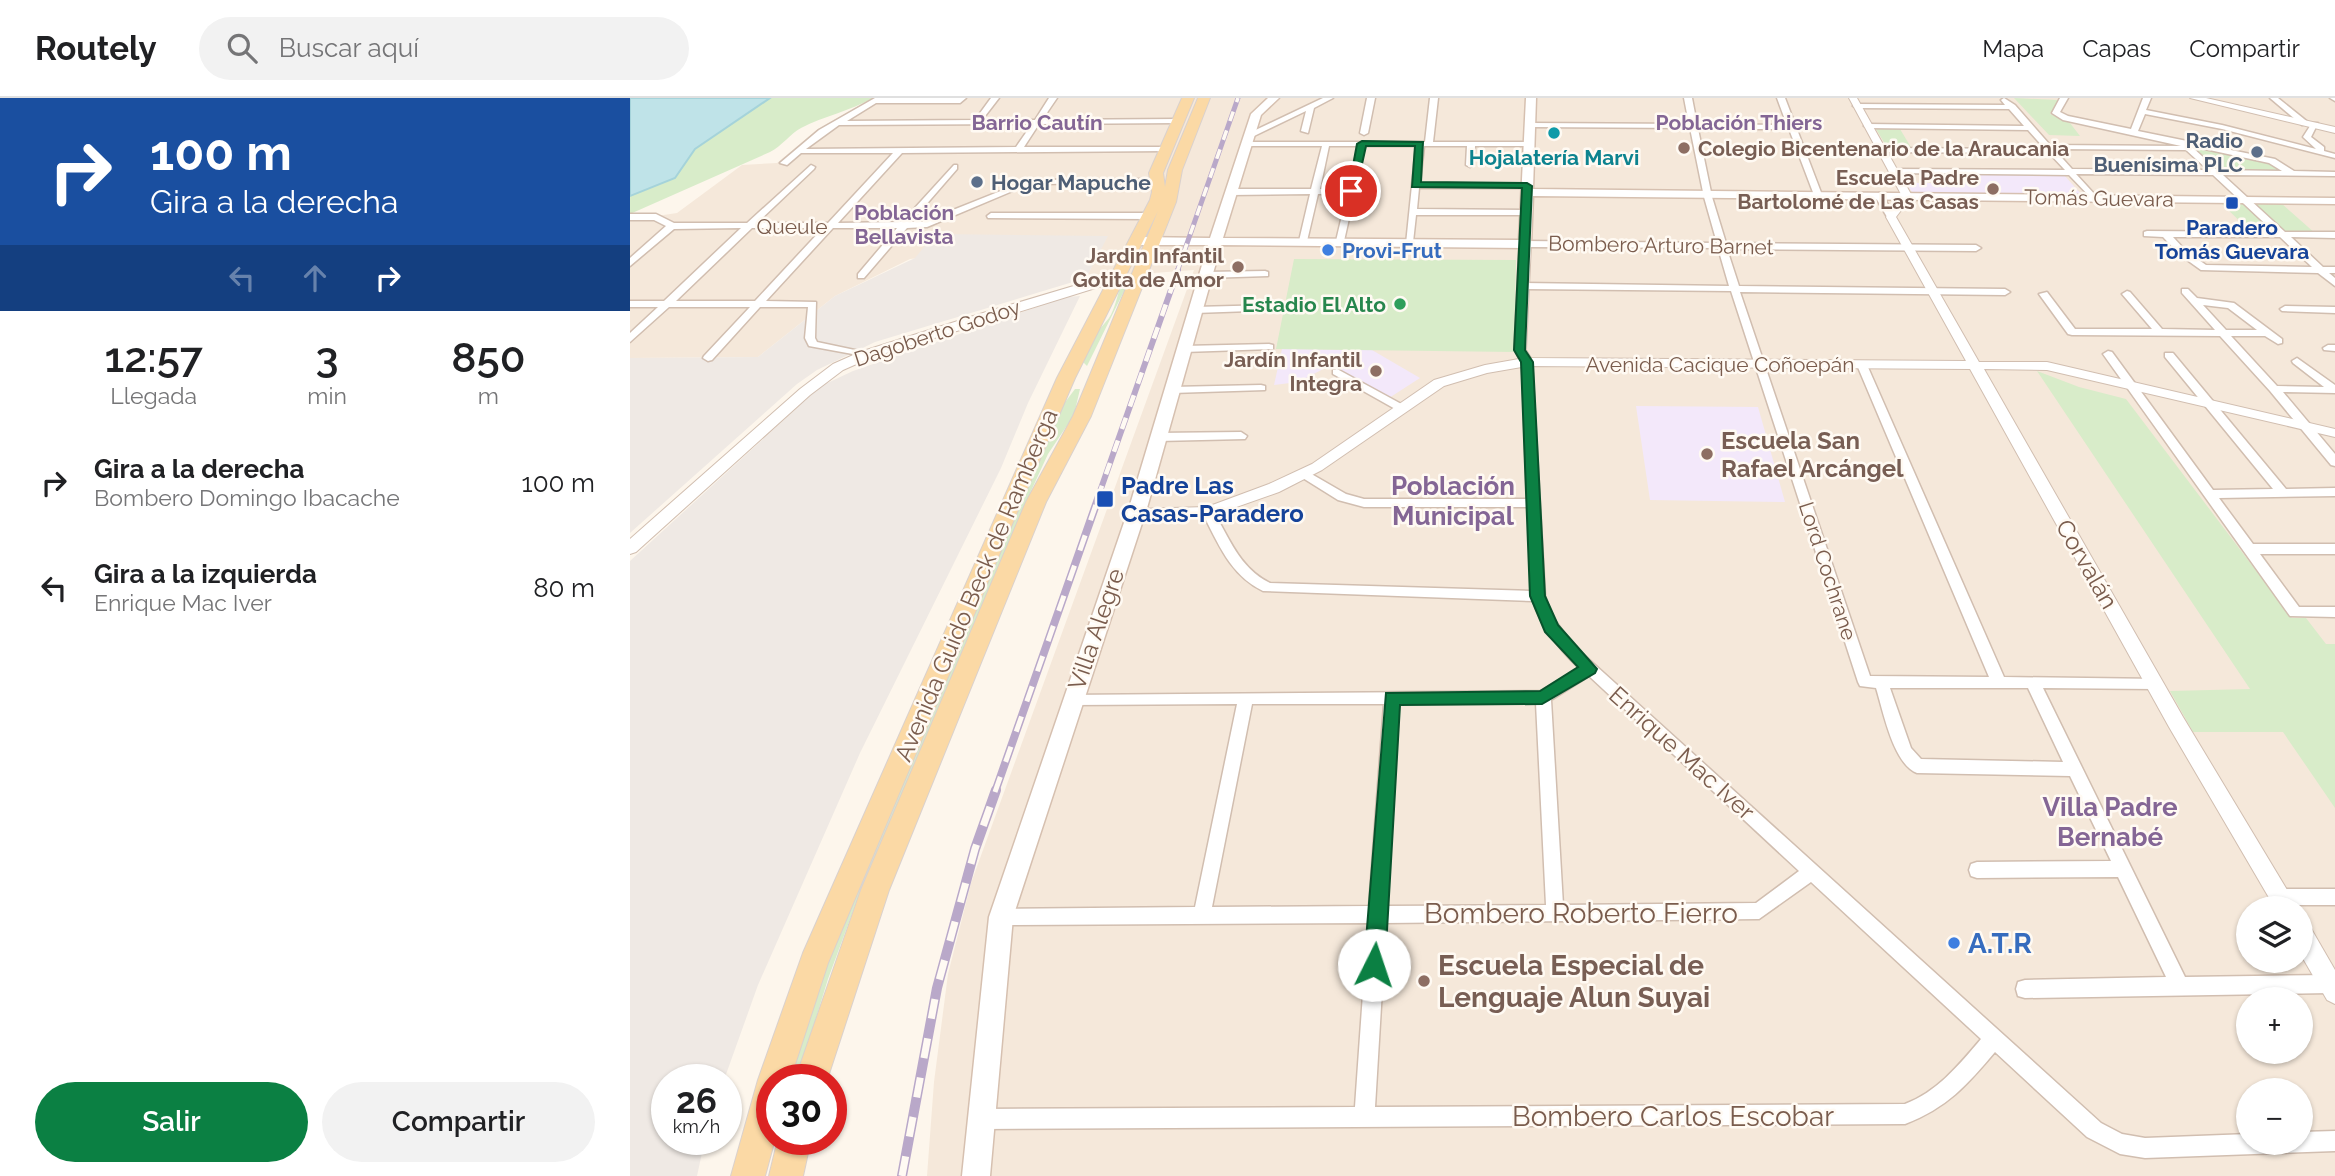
<!DOCTYPE html>
<html lang="es">
<meta charset="utf-8">
<style>
:root{--surface:#fff;--page:#f2f2f2;--text:#202124;--muted:#757577;--line:#e0e0e0;--accent:#0b8043}
body{margin:0;font-family:Raleway,sans-serif;background:var(--page);color:var(--text);height:100vh;display:flex;flex-direction:column;font-size:26px;white-space:nowrap}
*{box-sizing:border-box;margin:0}
p{font-size:23px;color:var(--muted)}
.icon{flex:none;width:38px;height:38px;fill:none;stroke:currentColor;stroke-width:2;stroke-linecap:round;stroke-linejoin:round}
.map{position:relative;flex:1;overflow:hidden}
.side{display:flex;flex-direction:column;background:var(--surface);width:630px}
.side>*{flex:none}
.top-card{background:#1a4fa0;color:#fff;overflow:hidden}
.fabs{position:absolute;left:1606px;top:798px;display:grid;gap:14px}
.fabs a{display:grid;place-items:center;width:77px;height:77px;border-radius:50%;background:var(--surface);box-shadow:0 2px 5px #0004;font-size:35px}
.speed{position:absolute;left:21px;top:966px;display:flex;gap:14px;font-size:35px;font-weight:700;text-align:center}
.speed>*{display:grid;place-content:center;width:91px;height:91px;border-radius:50%;background:var(--surface);box-shadow:0 2px 5px #0004;line-height:1}
.speed small{font-size:18px;font-weight:400}
.speed .limit{border:10px solid #d22;background:#fff;color:#111}
.pin{position:absolute;display:grid;place-items:center;width:60px;height:60px;color:#fff;margin:-30px;border:4px solid #fff;border-radius:50%;box-shadow:0 2px 7px #0007}
.me{position:absolute;width:77px;margin:-38px;rotate:4deg;stroke-linejoin:round;filter:drop-shadow(0 0 5px #0008)}
.turn{display:flex;align-items:center;gap:24px;height:147px;padding:0 35px;font-size:32px}
.turn .icon{width:91px;height:91px;stroke-width:2.5}
.turn b{display:block;font-size:49px;line-height:60px}
.lanes{display:flex;align-items:center;height:66px;padding:0 35px;background:#0003;justify-content:center;gap:35px;direction:ltr}
.lanes .off{opacity:.35}
.eta{display:flex;justify-content:space-evenly;align-items:center;height:119px;text-align:center}
.eta b{font-size:42px;font-weight:600;line-height:49px}
.cta{display:flex;gap:14px;margin-top:auto;padding:14px 35px}
.cta a{flex:1;height:80px;border-radius:42px;background:var(--accent);color:#fff;font-size:28px;font-weight:600;line-height:80px;text-align:center}
.cta a+a{background:var(--page);color:var(--text)}
ul{padding:0;list-style:none}
li{display:flex;align-items:center;gap:21px;height:105px;padding:0 35px}
li div{flex:1}
li b{display:block;font-size:26px}
li em{font-style:normal}
header{display:flex;align-items:center;gap:42px;box-sizing:border-box;height:98px;padding:0 35px;background:var(--surface);border-bottom:2px solid var(--line)}
header strong{font-size:33px}
nav{display:flex;gap:38px;margin-inline-start:auto;font-size:24px}
.search{width:490px;height:63px;background:var(--page);display:flex;align-items:center;gap:18px;box-sizing:border-box;padding:0 24px;border-radius:38px;color:var(--muted);font-size:26px}
main{display:flex;flex:1;min-height:0}
.map>svg:first-child{display:block}
.residential{fill:#f5e8da;fill-rule:evenodd}
.industrial{fill:#efe9e4}
.education{fill:#f3e8fa}
.green{fill:#d8ecc9}
.water{fill:#bfe3e8;stroke:#a5d3da;stroke-width:2}
.lines{fill:none;stroke-linecap:round;stroke-linejoin:round}
.minor-casing{stroke:#d1beb0;stroke-width:3}
.tertiary-casing{stroke:#d1beb0;stroke-width:2}
.secondary-casing{stroke:#d6c0b0;stroke-width:3}
.primary-casing{stroke:#dad1cd;stroke-width:2}
.minor{fill:#fff;fill-rule:evenodd}
.tertiary{fill:#fff;fill-rule:evenodd}
.secondary{fill:#fff;fill-rule:evenodd}
.primary{fill:#fbd9a5;fill-rule:evenodd}
.rail-far3-casing{stroke:#b9a8c9;stroke-width:5}
.rail-far2-casing{stroke:#b9a8c9;stroke-width:6}
.rail-far1-casing{stroke:#b9a8c9;stroke-width:8}
.rail-casing{stroke:#b9a8c9;stroke-width:10}
.rail-far3{stroke:#fffaf3;stroke-width:3.5;stroke-dasharray:10;stroke-linecap:butt}
.rail-far2{stroke:#fffaf3;stroke-width:4.5;stroke-dasharray:12;stroke-linecap:butt}
.rail-far1{stroke:#fffaf3;stroke-width:5;stroke-dasharray:16;stroke-linecap:butt}
.rail{stroke:#fffaf3;stroke-width:7;stroke-dasharray:20;stroke-linecap:butt}
.route{fill:#0b8043;stroke:#07532c;stroke-width:2}
.culture-dot{fill:#0f9aa8;stroke:#fffaf3;stroke-width:2.5}
.education-dot{fill:#8d6e63;stroke:#fffaf3;stroke-width:2.5}
.service-dot{fill:#5c6f8a;stroke:#fffaf3;stroke-width:2.5}
.transit-dot{fill:#1a4fb4;stroke:#fffaf3;stroke-width:2.5}
.shop-dot{fill:#3f7fe0;stroke:#fffaf3;stroke-width:2.5}
.leisure-dot{fill:#2e9e5b;stroke:#fffaf3;stroke-width:2.5}
.labels{text-anchor:middle;dominant-baseline:central;stroke-width:5;stroke-linejoin:round;paint-order:stroke}
.far-neighbourhood-label{font-size:21px;font-weight:bold;fill:#846695;stroke:#fffaf3}
.far-service-label{font-size:21px;font-weight:bold;fill:#4e5e75;stroke:#fffaf3;text-anchor:end}
.far-education-label{font-size:21px;font-weight:bold;fill:#785e54;stroke:#fffaf3;text-anchor:end}
.far-culture-label{font-size:21px;font-weight:bold;fill:#0d838f;stroke:#fffaf3}
.far-street-label{font-size:21px;fill:#7a5c4d;stroke:#fffaf3}
.far-transit-label{font-size:21px;font-weight:bold;fill:#164399;stroke:#fffaf3}
.far-shop-label{font-size:21px;font-weight:bold;fill:#366cbe;stroke:#fffaf3;text-anchor:start}
.far-leisure-label{font-size:21px;font-weight:bold;fill:#27864d;stroke:#fffaf3;text-anchor:end}
.education-label{font-size:24px;font-weight:bold;fill:#785e54;stroke:#fffaf3;text-anchor:start}
.transit-label{font-size:24px;font-weight:bold;fill:#164399;stroke:#fffaf3;text-anchor:start}
.street-label{font-size:24px;fill:#7a5c4d;stroke:#fffaf3}
.neighbourhood-label{font-size:26px;font-weight:bold;fill:#846695;stroke:#fffaf3}
.near-street-label{font-size:28px;fill:#7a5c4d;stroke:#fffaf3}
.near-shop-label{font-size:28px;font-weight:bold;fill:#366cbe;stroke:#fffaf3;text-anchor:start}
.near-education-label{font-size:28px;font-weight:bold;fill:#785e54;stroke:#fffaf3;text-anchor:start}
</style>
<header>
<strong>Routely</strong>
<div class="search"><svg class="icon" aria-label="search" viewBox="0 0 24 24"><circle cx="10" cy="10" r="6"/><path d="M15 15l6 6"/></svg>Buscar aquí</div>
<nav><a>Mapa</a><a>Capas</a><a>Compartir</a></nav>
</header>
<main>
<section class="side">
<div class="top-card">
<div class="turn"><svg class="icon" aria-label="right" viewBox="0 0 24 24"><path d="M7 20v-9h11M14 6l5 5-5 5"/></svg><div><b>100 m</b>Gira a la derecha</div></div>
<div class="lanes"><svg class="icon off" aria-label="left" viewBox="0 0 24 24"><path d="M17 20v-9H6M10 6l-5 5 5 5"/></svg><svg class="icon off" aria-label="ahead" viewBox="0 0 24 24"><path d="M12 20V5M6 11l6-6 6 6"/></svg><svg class="icon" aria-label="right" viewBox="0 0 24 24"><path d="M7 20v-9h11M14 6l5 5-5 5"/></svg></div>
</div>
<div class="eta">
<div><b>12:57</b><p>Llegada</p></div>
<div><b>3</b><p>min</p></div>
<div><b>850</b><p>m</p></div>
</div>
<ul>
<li><svg class="icon" aria-label="right" viewBox="0 0 24 24"><path d="M7 20v-9h11M14 6l5 5-5 5"/></svg><div><b>Gira a la derecha</b><p>Bombero Domingo Ibacache</p></div><em>100 m</em></li>
<li><svg class="icon" aria-label="left" viewBox="0 0 24 24"><path d="M17 20v-9H6M10 6l-5 5 5 5"/></svg><div><b>Gira a la izquierda</b><p>Enrique Mac Iver</p></div><em>80 m</em></li>
</ul>
<div class="cta"><a>Salir</a><a>Compartir</a></div>
</section>
<div class="map">
<svg width="1705" height="1078" viewBox="0 0 1705 1078">
<rect width="100%" height="100%" fill="#fdf6ec"/>
<path class="residential" d="M243,0H1705V1078H297L304,984L318,876L341,785L564,172L456,180L477,138L280,161L205,198L128,259L0,260V122L47,115L112,67L147,65L188,31ZM1619,810H1671V863H1619ZM1619,901H1671V954H1619ZM1619,992H1671V1045H1619Z"/>
<g class="industrial">
<path d="M305,136L478,138L456,180L245,244L187,272L167,286L0,435V260L128,259L205,198L285,160Z"/>
<path d="M450,198L398,305L371,370L230,655L128,887L94,982H37V1041H75L67,1078H0V463L191,288L223,273L436,199Z"/>
</g>
<g class="education">
<path d="M1345,76L1434,77L1452,97H1284L1276,85H1351Z"/>
<path d="M652,251L742,252L790,280L759,300L701,267L668,284L644,287Z"/>
<path d="M1006,308L1128,309L1155,404L1020,402Z"/>
</g>
<g class="green">
<path d="M140,0H243C220,13 194,18 171,30C161,35 152,48 140,54L0,116V98L45,80L65,51Z"/>
<path d="M1384,0L1428,2L1420,16L1440,25L1450,38L1419,37Z"/>
<path d="M1246,31H1270L1282,51H1258Z"/>
<path d="M1563,48L1645,65L1655,74L1589,73Z"/>
<path d="M1590,104H1615L1650,136L1622,135Z"/>
<path d="M1621,104L1651,105L1686,136H1655Z"/>
<path d="M664,161L886,162L884,254L646,251Z"/>
<path d="M491,187H497L457,268L453,264C457,246 468,233 479,220C485,211 487,198 491,187Z"/>
<path d="M1407,273L1449,289L1496,301L1662,520H1676L1696,546H1705V710L1653,634H1563L1540,593L1620,591Z"/>
<path d="M445,291H450L444,317L418,356L395,406L226,805L198,881L167,982H155L218,804L433,307Z"/>
</g>
<path class="water" d="M0,0H140L65,51L45,80L0,98Z"/>
<g class="lines">
<defs>
<g id="minor">
<path d="M245,0H336L330,5H246L217,23L345,22L361,0H369L352,22H405L419,0H427L412,22L548,21L552,23L548,25L409,26L394,49H539L540,51L536,53L272,55L208,125L272,124L324,67H327V71L281,124H293L398,82L525,81L529,83L525,85L399,86L297,129L277,130L234,180H228V176L267,130H203L136,203L186,204L185,240L187,244L239,255V259L179,248L175,240L178,209H130L82,262L78,263L73,260L74,258L120,209H39L0,244V235L28,209H0V203H34L111,130L44,131L0,168V160L36,128L24,122H0V116H26L44,125H117L181,67L185,69L184,71L127,125H198L263,55H171L157,67L150,65L189,32ZM402,26L386,49L176,51L209,27ZM122,130H193L125,203H46Z"/>
<path d="M693,0H703L684,10L678,35L671,33L676,13L622,39L615,37Z"/>
<path d="M737,0H745L738,35L734,37L730,35Z"/>
<path d="M800,0H808L803,44H899L903,46L899,48H845L844,67L840,69L836,67L837,48H794L790,85L897,86L901,88L897,90H789L787,111L897,112L901,115L900,117H786L783,144L776,146L786,48H735L714,143L710,146L706,143L717,96H688L677,143L673,146L669,143L680,96L600,97L596,94L600,91H681L692,48H613V44H795ZM699,48H728L718,91H690Z"/>
<path d="M1054,0H1062L1067,26L1157,27L1147,0H1155L1192,97L1188,100L1184,97L1159,31H1068L1082,99L1096,145L1346,147L1351,150L1346,153L1097,151L1109,188L1375,191L1380,194L1375,197L1110,194L1240,578L1359,579L1227,267L1232,264L1237,267L1374,579L1530,581L1532,585L1530,589L1525,591L1413,590L1555,879L1700,877L1705,879V893L1700,895L1395,900L1388,898L1386,891L1388,884L1395,882L1536,879L1488,779L1347,780L1341,778L1339,772L1341,766L1347,764L1481,763L1440,678L1287,675C1263,666 1253,612 1246,590L1230,588L1228,584L1101,193L893,191L888,188L893,185L1099,188L1088,150L895,149L890,146L895,143L1087,145L1074,99L1060,30L900,29L896,27L900,25L1059,26ZM1260,590H1398L1433,664L1291,661L1281,650Z"/>
<path d="M1374,0L1385,7L1420,47L1551,48L1433,22L1422,15L1430,0H1438L1430,14L1438,18L1501,31L1513,0H1521L1516,12L1592,27L1686,51L1673,39L1682,25H1688L1681,39L1694,49V53L1705,56V60L1592,31L1515,16L1508,33L1645,61L1664,73L1705,74V78L1593,77L1655,134H1705V140L1661,139L1693,169H1705V175H1699L1705,180V188L1688,175L1571,172L1550,157L1533,139L1514,138V134L1517,133L1644,134L1583,77L1446,76L1468,100L1464,103L1439,77L1263,75L1259,73L1260,71L1435,72L1419,55L1252,54L1248,52L1252,50L1415,51L1398,32L1238,30L1234,28L1238,26L1394,28L1379,11L1227,10L1223,8L1227,6L1375,7L1371,2ZM1561,48L1639,65L1652,73L1587,72ZM1424,51L1556,52L1578,72L1442,71ZM1543,139H1650L1682,169L1576,167L1556,153Z"/>
<path d="M1640,0H1648L1679,25L1672,27Z"/>
<path d="M1700,0H1705V3Z"/>
<path d="M1249,95L1252,96L1265,119L1264,121L1257,119L1245,98Z"/>
<path d="M361,115H519L523,118L519,121L358,120L357,118Z"/>
<path d="M635,173L638,174V178L576,180L571,177L576,174Z"/>
<path d="M1552,191H1558L1567,200L1604,205L1652,241V245L1648,246L1635,238H1601L1647,288L1694,289L1663,265L1662,263L1667,260L1705,287V295L1653,294L1705,356V368L1701,367L1640,293L1590,238L1442,237L1438,236L1409,196L1417,194L1445,231H1522L1492,196L1497,193L1500,194L1532,231L1585,232L1552,195ZM1573,207L1598,210L1627,232H1596Z"/>
<path d="M643,207L648,210L646,212L565,215L560,212L565,209Z"/>
<path d="M1655,208L1705,209V215L1652,213L1650,211Z"/>
<path d="M639,246L643,247V251L554,254L549,251L554,248Z"/>
<path d="M1698,247H1705V253L1694,252L1693,250Z"/>
<path d="M1478,253L1482,254L1583,392L1643,391L1535,259V255H1543L1656,391L1705,390V398L1589,400L1623,446H1705V456H1630L1669,509H1705V519L1660,518L1473,256Z"/>
<path d="M897,261L902,264L915,498L921,517L943,547L1471,1025L1492,1036L1515,1040L1619,1036V1045H1671V1034L1705,1033V1053L1515,1060L1490,1056L1457,1039L1365,954C1337,987 1317,1010 1275,1026L353,1031L346,1028L343,1021L346,1014L353,1011L725,1009L738,825L371,827L365,825L362,819L365,813L371,811L565,809L607,606L442,607L437,605L435,601L437,597L911,593L949,570C929,551 912,530 903,503L633,493C600,477 588,445 572,414L578,410L582,411C599,439 609,470 640,485L901,493L898,409H734L708,402L668,377L670,374H678L716,396L734,401H897L892,264ZM959,578L1169,773L1126,805L933,807L921,602ZM906,605L916,807L757,808L769,606ZM622,606H754L739,808L582,809ZM1181,784L1351,941C1329,967 1307,994 1275,1006L745,1009L756,825L1129,821Z"/>
<path d="M707,271L775,308L777,310L775,312H767L703,276V272Z"/>
<path d="M631,287L635,288V292L542,295L537,292L542,289Z"/>
<path d="M611,334L617,338L615,341L528,343L522,339L528,335Z"/>
<path d="M1651,791H1705V807H1651L1645,805L1642,799L1645,793Z"/>
</g>
<g id="tertiary">
<path d="M1219,0H1227L1282,98L1266,119L1349,264H1417L1705,331V339L1417,272L1354,271L1553,619L1668,810H1645L1539,629L1340,271L897,268L857,275L814,288L692,372L649,394L578,419L506,421L498,416L506,411L577,409L639,386L682,366L804,282L855,267L889,261L884,252L889,146L895,143L901,146L896,252L901,260L1336,263L1256,119L1272,98Z"/>
<path d="M1560,0H1576L1705,29V35Z"/>
<path d="M509,173L515,177L497,187L472,188L240,260L213,272L180,297L6,454L0,456V441L170,291L203,266L230,254L353,215L467,181L495,180Z"/>
<path d="M1671,824L1679,827L1705,872V906L1697,902L1671,857Z"/>
</g>
<path id="secondary" d="M638,0H649L631,17L593,140L889,142L896,0H906L903,91L1705,100V106L903,98L901,146L895,150L591,147L517,410L383,819L360,1078H332L359,819L499,410L578,147H507L501,143L507,139L580,140L621,16Z"/>
<g id="primary">
<path d="M552,0H564L533,75L535,89L538,72L568,0H580L552,72L546,104L461,318L416,404L259,792L197,982H165L231,792L396,404L443,318L528,113L445,280L391,405L198,865L160,982H142V1041H145L135,1078H101L128,982L173,855L427,280L520,102L522,94L519,75Z"/>
<path d="M148,1041H181L173,1078H139Z"/>
</g>
</defs>
<use href="#minor" class="minor-casing"/>
<use href="#tertiary" class="tertiary-casing"/>
<use href="#secondary" class="secondary-casing"/>
<use href="#primary" class="primary-casing"/>
<use href="#minor" class="minor"/>
<use href="#tertiary" class="tertiary"/>
<use href="#secondary" class="secondary"/>
<use href="#primary" class="primary"/>
<defs>
<path id="rail-far3" d="M547,174L608,0"/>
<path id="rail-far2" d="M468,399L548,172"/>
<path id="rail-far1" d="M365,694L469,398"/>
<path id="rail" d="M272,1078L307,890L345,751L366,692"/>
</defs>
<use href="#rail-far3" class="rail-far3-casing"/>
<use href="#rail-far2" class="rail-far2-casing"/>
<use href="#rail-far1" class="rail-far1-casing"/>
<use href="#rail" class="rail-casing"/>
<use href="#rail-far3" class="rail-far3"/>
<use href="#rail-far2" class="rail-far2"/>
<use href="#rail-far1" class="rail-far1"/>
<use href="#rail" class="rail"/>
</g>
<path class="route" d="M732,43L793,44L791,84L897,85L902,88L895,252L903,264L915,498L928,527L967,571L965,575L912,606L770,607L755,867L752,874L744,877L737,874L734,867L756,595L910,593L948,569L915,534L900,498L891,264L884,252L892,90L782,89L785,48H736L726,93L718,95L727,46Z"/>
<circle class="culture-dot" cx="924" cy="35" r="7"/>
<g class="education-dot">
<circle cx="1054" cy="50" r="7"/>
<circle cx="1363" cy="91" r="7"/>
<circle cx="608" cy="169" r="7"/>
<circle cx="746" cy="273" r="7"/>
<circle cx="1077" cy="356" r="7"/>
<circle cx="794" cy="883" r="7"/>
</g>
<g class="service-dot">
<circle cx="1627" cy="54" r="7"/>
<circle cx="347" cy="84" r="7"/>
</g>
<g class="transit-dot">
<rect x="1595" y="98" width="14" height="14" rx="3.5"/>
<rect x="466" y="392" width="18" height="18" rx="3.5"/>
</g>
<g class="shop-dot">
<circle cx="698" cy="152" r="7"/>
<circle cx="1324" cy="845" r="7"/>
</g>
<circle class="leisure-dot" cx="770" cy="206" r="7"/>
<g class="labels">
<g class="far-neighbourhood-label">
<text x="407" y="24">Barrio Cautín</text>
<text x="1109" y="24">Población Thiers</text>
<text x="274" y="114">Población<tspan x="274" dy="24">Bellavista</tspan></text>
</g>
<g class="far-service-label">
<text x="1613" y="42">Radio<tspan x="1613" dy="24">Buenísima PLC</tspan></text>
<text x="361" y="84" text-anchor="start">Hogar Mapuche</text>
</g>
<g class="far-education-label">
<text x="1068" y="50" text-anchor="start">Colegio Bicentenario de la Araucania</text>
<text x="1349" y="79">Escuela Padre<tspan x="1349" dy="24">Bartolomé de Las Casas</tspan></text>
<text x="594" y="157">Jardin Infantil<tspan x="594" dy="24">Gotita de Amor</tspan></text>
<text x="732" y="261">Jardín Infantil<tspan x="732" dy="24">Integra</tspan></text>
</g>
<g class="far-culture-label">
<text x="924" y="59">Hojalatería Marvi</text>
</g>
<g class="far-street-label">
<text transform="translate(1469 100) rotate(1)">Tomás Guevara</text>
<text x="162" y="128">Queule</text>
<text transform="translate(1031 147) rotate(1)">Bombero Arturo Barnet</text>
<text transform="translate(307 235) rotate(-18)">Dagoberto Godoy</text>
<text x="1090" y="266">Avenida Cacique Coñoepán</text>
<text transform="translate(1198 473) rotate(72)">Lord Cochrane</text>
</g>
<g class="far-transit-label">
<text x="1602" y="129">Paradero<tspan x="1602" dy="24">Tomás Guevara</tspan></text>
</g>
<g class="far-shop-label">
<text x="712" y="152">Provi-Frut</text>
</g>
<g class="far-leisure-label">
<text x="756" y="206">Estadio El Alto</text>
</g>
<g class="education-label">
<text x="1091" y="342">Escuela San<tspan x="1091" dy="28">Rafael Arcángel</tspan></text>
</g>
<g class="transit-label">
<text x="491" y="387">Padre Las<tspan x="491" dy="28">Casas-Paradero</tspan></text>
</g>
<g class="street-label">
<text transform="translate(1457 466) rotate(60)">Corvalán</text>
<text transform="translate(346 487) rotate(-67)">Avenida Guido Beck de Ramberga</text>
<text transform="translate(466 531) rotate(-71)">Villa Alegre</text>
<text transform="translate(1052 655) rotate(42)">Enrique Mac Iver</text>
</g>
<g class="neighbourhood-label">
<text x="823" y="388">Población<tspan x="823" dy="30">Municipal</tspan></text>
<text x="1480" y="709">Villa Padre<tspan x="1480" dy="30">Bernabé</tspan></text>
</g>
<g class="near-street-label">
<text x="951" y="815">Bombero Roberto Fierro</text>
<text x="1043" y="1018">Bombero Carlos Escobar</text>
</g>
<g class="near-shop-label">
<text x="1338" y="845">A.T.R</text>
</g>
<g class="near-education-label">
<text x="808" y="867">Escuela Especial de<tspan x="808" dy="32">Lenguaje Alun Suyai</tspan></text>
</g>
</g>
</svg>
<div class="fabs">
<a><svg class="icon" aria-label="layers" viewBox="0 0 24 24"><path d="M12 4l9 5-9 5-9-5zM3 14l9 5 9-5"/></svg></a>
<a>+</a>
<a>−</a>
</div>
<div class="speed"><div>26<small>km/h</small></div><div class="limit">30</div></div>
<div class="pin" style="left:721px;top:93px;background:#d93025"><svg class="icon" aria-label="arrive" viewBox="0 0 24 24"><path d="M6 21V4h12l-3 4 3 4H6"/></svg></div>
<svg class="me" style="left:744px;top:867px" viewBox="-20 -20 40 40"><circle r="19" fill="#fff"/><path d="M0-13L10 11 0 6-10 11z" fill="#0b8043"/></svg>
</div>
</main>
